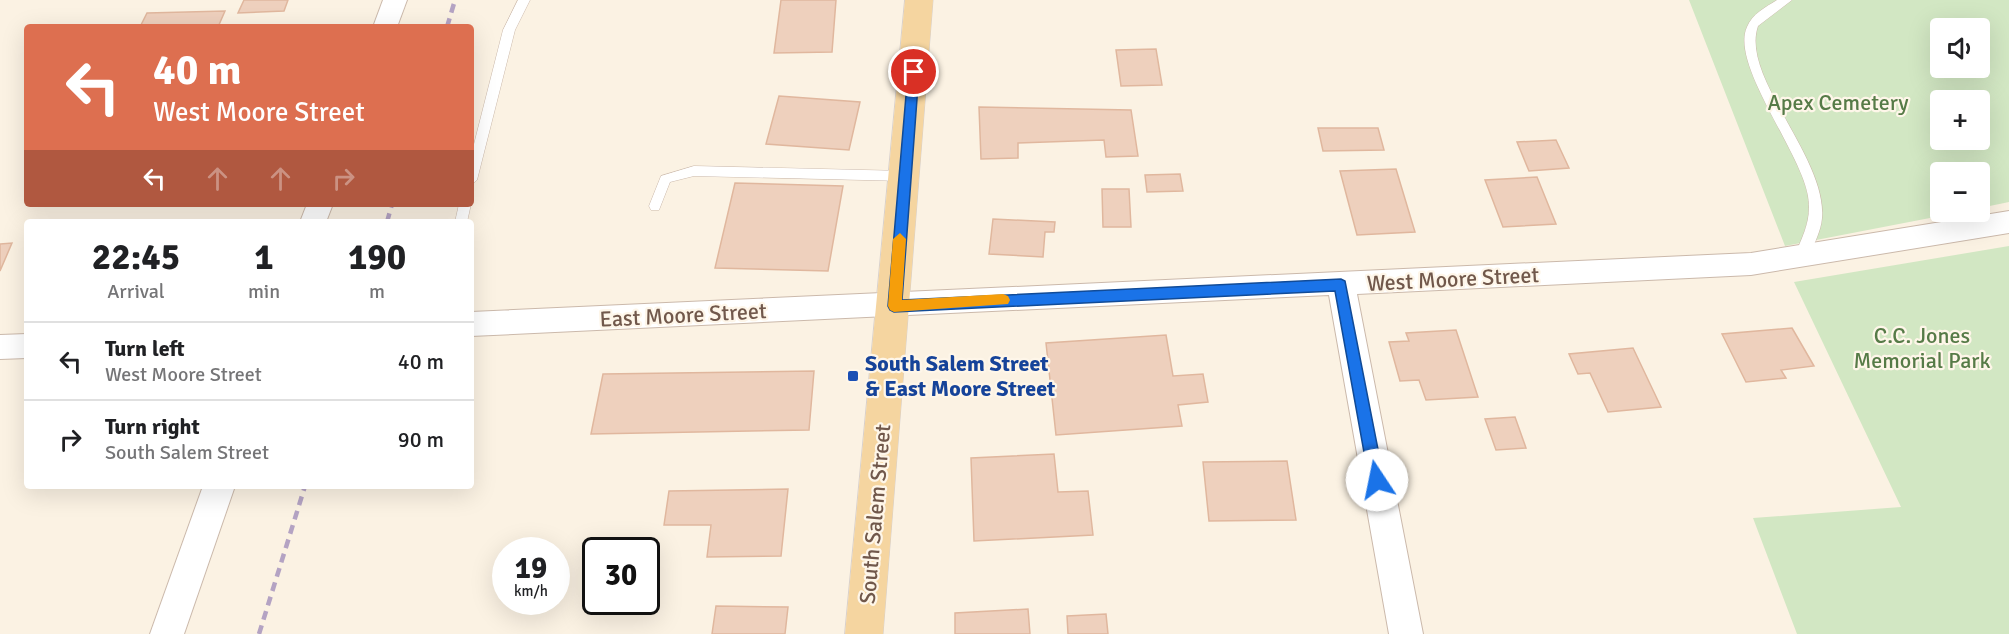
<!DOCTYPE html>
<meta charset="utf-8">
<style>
:root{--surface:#fff;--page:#f2f2f2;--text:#202124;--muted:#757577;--line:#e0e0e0}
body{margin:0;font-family:Signika,sans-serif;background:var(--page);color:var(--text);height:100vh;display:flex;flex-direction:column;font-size:22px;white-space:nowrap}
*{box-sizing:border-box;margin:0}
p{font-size:20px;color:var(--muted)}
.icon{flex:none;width:33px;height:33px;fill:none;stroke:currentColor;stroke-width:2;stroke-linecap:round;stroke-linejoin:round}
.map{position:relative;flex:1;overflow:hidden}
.side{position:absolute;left:24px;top:219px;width:450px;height:270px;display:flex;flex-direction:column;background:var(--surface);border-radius:6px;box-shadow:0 6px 24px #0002}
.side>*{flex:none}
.banner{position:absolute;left:24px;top:24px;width:450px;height:183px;border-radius:6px;box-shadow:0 6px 24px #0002;background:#dd6f50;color:#fff;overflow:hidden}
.fabs{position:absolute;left:1930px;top:18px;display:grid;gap:12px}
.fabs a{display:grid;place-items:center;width:60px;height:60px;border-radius:6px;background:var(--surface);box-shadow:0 6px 24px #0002;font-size:30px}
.speed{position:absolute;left:492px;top:537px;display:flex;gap:12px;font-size:30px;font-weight:700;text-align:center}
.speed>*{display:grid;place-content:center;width:78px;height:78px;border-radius:50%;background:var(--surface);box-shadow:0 6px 24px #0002;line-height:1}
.speed small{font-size:15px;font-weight:400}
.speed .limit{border:3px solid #111;border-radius:9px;background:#fff;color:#111}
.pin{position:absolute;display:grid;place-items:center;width:51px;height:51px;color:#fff;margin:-26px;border:3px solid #fff;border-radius:50%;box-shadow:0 2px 6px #0007}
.me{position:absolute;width:66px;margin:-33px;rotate:349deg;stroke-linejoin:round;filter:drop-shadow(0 0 4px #0008)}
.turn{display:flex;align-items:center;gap:21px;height:126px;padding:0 30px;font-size:27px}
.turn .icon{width:78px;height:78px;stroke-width:2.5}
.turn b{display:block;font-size:42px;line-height:51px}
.lanes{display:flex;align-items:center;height:57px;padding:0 30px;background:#0003;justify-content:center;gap:30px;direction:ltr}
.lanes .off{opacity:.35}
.eta{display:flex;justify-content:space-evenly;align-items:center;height:102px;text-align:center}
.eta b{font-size:36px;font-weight:700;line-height:42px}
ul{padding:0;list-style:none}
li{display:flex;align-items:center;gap:18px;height:78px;padding:0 30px;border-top:2px solid var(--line)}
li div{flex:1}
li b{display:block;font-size:22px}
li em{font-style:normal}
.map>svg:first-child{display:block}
.green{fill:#d2e7c3;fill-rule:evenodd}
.building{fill:#eed0bd;stroke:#e0b79e;stroke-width:1.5}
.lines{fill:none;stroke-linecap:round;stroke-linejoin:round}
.lane-casing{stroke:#cbb9ab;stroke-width:1}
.street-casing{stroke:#cbb9ab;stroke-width:2}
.primary-casing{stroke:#d7d0cd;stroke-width:1}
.lane{fill:#fff;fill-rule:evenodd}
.street{fill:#fff;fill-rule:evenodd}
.primary{fill:#f5d5a0;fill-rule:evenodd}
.rail{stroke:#b4a3c3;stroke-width:4.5;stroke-dasharray:9 6;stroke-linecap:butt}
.route{fill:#1a73e8;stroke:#114b97;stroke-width:1.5}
.slow{fill:#f59e0b}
.transit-dot{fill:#1a4fb4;stroke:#fef6e9;stroke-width:2}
.labels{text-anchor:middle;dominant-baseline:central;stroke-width:4.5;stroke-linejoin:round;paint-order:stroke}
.park-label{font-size:22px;fill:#567b47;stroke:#fef6e9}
.street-label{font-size:22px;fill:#71584b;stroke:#fef6e9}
.transit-label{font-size:22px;font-weight:bold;fill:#164399;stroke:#fef6e9;text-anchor:start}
</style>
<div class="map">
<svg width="2009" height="634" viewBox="0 0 2009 634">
<rect width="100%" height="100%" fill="#fbf2e3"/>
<g class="green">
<path d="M1689,0H2009V202L1980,208V172H1941V212H1961L1785,246ZM1941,28H1980V68H1941ZM1941,100H1980V140H1941Z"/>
<path d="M2009,246V634H1797L1753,518L1901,507L1794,282Z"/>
</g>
<g class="building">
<path d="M244,0H288L284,11L238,13Z"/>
<path d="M781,0H836L832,52L774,53Z"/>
<path d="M225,11L218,27H140L147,13Z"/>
<path d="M1156,49L1162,85L1121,86L1116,50Z"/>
<path d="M779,96L860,102L849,150L766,144Z"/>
<path d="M979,107L1131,110L1138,156L1106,157L1104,140L1018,143V158L981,159Z"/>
<path d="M1318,128H1378L1384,150L1323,151Z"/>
<path d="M1556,140L1569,168L1529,171L1517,142Z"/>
<path d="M1396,169L1415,232L1357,235L1340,171Z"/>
<path d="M1180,174L1183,191L1147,192L1145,175Z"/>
<path d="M1537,177L1556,224L1503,227L1485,180Z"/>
<path d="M735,183L843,186L828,271L715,268Z"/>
<path d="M1102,189H1129L1131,227H1103Z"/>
<path d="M993,219L1055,222L1054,232H1045L1043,257L989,254Z"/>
<path d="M12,243L0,271V244Z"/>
<path d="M1792,328L1814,366L1781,370L1786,378L1746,382L1722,334Z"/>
<path d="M1456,330L1478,397L1426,400L1419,380L1400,381L1389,342L1409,341L1406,333Z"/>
<path d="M1166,335L1173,376L1203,374L1208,402L1178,405L1182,426L1056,435L1046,343Z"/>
<path d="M1633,348L1661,407L1608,412L1590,373L1578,374L1569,354Z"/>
<path d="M814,371L809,430L591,434L603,374Z"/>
<path d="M1515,417L1526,448L1496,450L1485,419Z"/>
<path d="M1054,454L1058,492L1088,491L1093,535L974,541L971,458Z"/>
<path d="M1287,461L1296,520L1209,521L1203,462Z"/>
<path d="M788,489L781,556L707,557L711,525H664L669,491Z"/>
<path d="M716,606L788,607L785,634H712Z"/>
<path d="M1028,609L1030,634H955V613Z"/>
<path d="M1106,614L1108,634H1068L1067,616Z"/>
</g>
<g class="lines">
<defs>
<g id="lane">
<path d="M518,0H530L515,30L477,180L471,185V156L503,30Z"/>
<path d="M1777,0H1792L1758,26C1740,77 1827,157 1822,218C1821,232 1812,249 1806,261H1796L1794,257C1803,235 1812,220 1808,196C1801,152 1730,64 1747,27C1752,14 1766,7 1777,0Z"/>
<path d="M694,166L905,171L911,176L905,181L694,176L670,182L659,210H651L649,206L661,176Z"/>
<path d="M471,203V204L467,222H455L459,204Z"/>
</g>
<g id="street">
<path d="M383,0H407L397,27H373Z"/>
<path d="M307,204H333L326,222H300Z"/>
<path d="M2009,211V233L1751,275L1357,294L1423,634H1389L1329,295L471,336V312L1751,253Z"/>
<path d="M27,334V358L0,359V335Z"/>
<path d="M203,486H235L184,634H150Z"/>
</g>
<path id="primary" d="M905,0H933L883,634H845Z"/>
</defs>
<use href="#lane" class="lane-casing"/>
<use href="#street" class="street-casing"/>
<use href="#primary" class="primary-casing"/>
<use href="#lane" class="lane"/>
<use href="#street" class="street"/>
<use href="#primary" class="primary"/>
<g class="rail">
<path d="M447,27L455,0"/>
<path d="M387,222L392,204"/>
<path d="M259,634L305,486"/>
</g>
</g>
<path class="route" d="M914,67L919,72L902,300L1341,279L1345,281L1384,480L1382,485L1377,487L1371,485L1369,480L1335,291L894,312L890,310L888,306L908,72Z"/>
<path class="slow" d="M900,233L906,239L902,300L1003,294L1008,296L1010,300L1008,304L894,312L890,310L888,306L893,239Z"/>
<rect class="transit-dot" x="847" y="370" width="12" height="12" rx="3"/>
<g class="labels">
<g class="park-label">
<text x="1838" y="102">Apex Cemetery</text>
<text x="1922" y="335">C.C. Jones<tspan x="1922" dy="25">Memorial Park</tspan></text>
</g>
<g class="street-label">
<text transform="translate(1453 279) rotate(-3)">West Moore Street</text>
<text transform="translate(683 315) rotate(-3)">East Moore Street</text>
<text transform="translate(875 514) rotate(-85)">South Salem Street</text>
</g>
<g class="transit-label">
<text x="865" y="363">South Salem Street<tspan x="865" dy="25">&amp; East Moore Street</tspan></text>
</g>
</g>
</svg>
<div class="fabs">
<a><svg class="icon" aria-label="sound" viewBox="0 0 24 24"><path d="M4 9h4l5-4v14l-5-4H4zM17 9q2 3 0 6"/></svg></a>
<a>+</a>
<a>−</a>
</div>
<div class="speed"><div>19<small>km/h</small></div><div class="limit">30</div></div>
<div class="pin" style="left:914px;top:72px;background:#d93025"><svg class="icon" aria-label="arrive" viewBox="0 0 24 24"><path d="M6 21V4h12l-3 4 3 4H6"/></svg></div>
<svg class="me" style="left:1377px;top:480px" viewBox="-20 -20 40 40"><circle r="19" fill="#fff"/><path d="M0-13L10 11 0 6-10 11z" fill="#1a73e8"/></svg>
<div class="banner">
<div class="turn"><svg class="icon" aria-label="left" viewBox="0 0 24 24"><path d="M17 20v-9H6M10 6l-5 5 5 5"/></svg><div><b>40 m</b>West Moore Street</div></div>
<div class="lanes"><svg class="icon" aria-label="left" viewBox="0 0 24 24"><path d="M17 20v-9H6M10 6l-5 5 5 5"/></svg><svg class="icon off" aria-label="ahead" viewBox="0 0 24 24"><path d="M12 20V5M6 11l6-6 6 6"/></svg><svg class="icon off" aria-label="ahead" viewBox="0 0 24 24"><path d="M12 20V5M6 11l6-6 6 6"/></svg><svg class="icon off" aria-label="right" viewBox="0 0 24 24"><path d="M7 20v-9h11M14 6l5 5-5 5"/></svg></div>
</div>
<section class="side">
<div class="eta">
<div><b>22:45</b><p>Arrival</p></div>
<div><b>1</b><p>min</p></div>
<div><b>190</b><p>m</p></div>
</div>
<ul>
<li><svg class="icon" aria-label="left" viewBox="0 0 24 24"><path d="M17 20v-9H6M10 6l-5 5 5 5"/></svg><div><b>Turn left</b><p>West Moore Street</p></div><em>40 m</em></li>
<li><svg class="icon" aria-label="right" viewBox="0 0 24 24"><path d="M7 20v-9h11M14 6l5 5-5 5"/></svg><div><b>Turn right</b><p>South Salem Street</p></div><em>90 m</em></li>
</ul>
</section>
</div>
